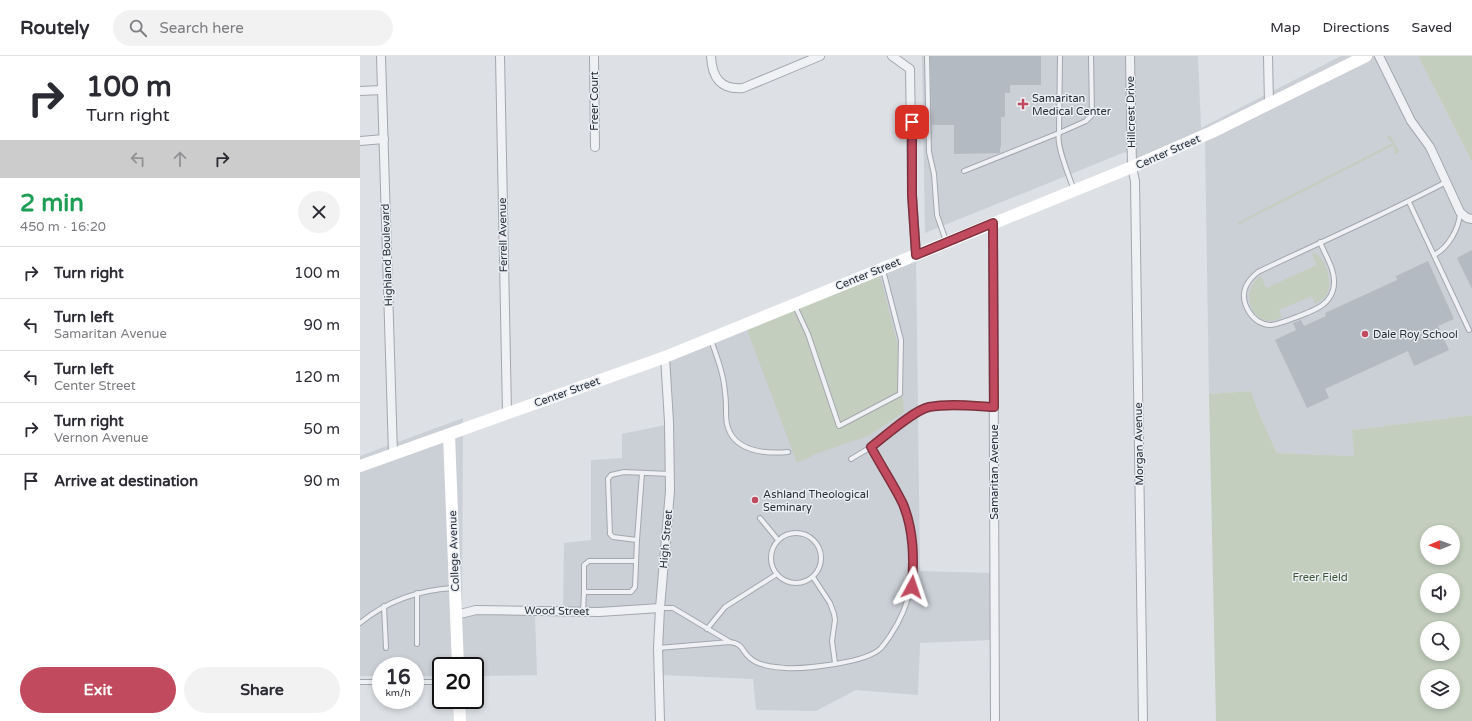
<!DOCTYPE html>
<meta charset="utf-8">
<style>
:root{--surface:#fff;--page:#f2f2f3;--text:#2b2b33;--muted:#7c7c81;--line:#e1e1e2;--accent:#c24a5e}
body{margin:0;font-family:"Varela Round",sans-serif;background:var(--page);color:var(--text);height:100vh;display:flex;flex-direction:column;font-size:15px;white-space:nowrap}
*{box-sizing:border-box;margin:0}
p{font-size:13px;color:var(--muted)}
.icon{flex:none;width:22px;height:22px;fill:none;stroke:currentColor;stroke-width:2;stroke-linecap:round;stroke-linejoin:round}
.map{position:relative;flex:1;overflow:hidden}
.side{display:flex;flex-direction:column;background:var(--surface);width:360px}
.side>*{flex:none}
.hud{background:#fff;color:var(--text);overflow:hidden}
.needle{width:26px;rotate:269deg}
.tools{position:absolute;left:1060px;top:469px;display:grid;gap:8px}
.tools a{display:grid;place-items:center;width:40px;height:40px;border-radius:50%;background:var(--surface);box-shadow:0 2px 6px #0003;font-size:20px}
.speed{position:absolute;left:12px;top:601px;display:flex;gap:8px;font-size:20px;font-weight:700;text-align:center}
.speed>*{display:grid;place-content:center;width:52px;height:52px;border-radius:50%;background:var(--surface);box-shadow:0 2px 6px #0003;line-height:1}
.speed small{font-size:10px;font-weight:400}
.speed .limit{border:2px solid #111;border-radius:6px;background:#fff;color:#111}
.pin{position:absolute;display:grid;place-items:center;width:34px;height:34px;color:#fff;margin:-17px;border-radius:8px;box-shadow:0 2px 6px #0006}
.me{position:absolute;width:44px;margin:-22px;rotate:5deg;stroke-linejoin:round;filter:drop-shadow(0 0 3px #0008)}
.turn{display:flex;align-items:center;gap:14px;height:84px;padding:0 20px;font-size:18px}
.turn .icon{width:52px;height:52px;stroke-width:2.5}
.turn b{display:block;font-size:28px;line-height:34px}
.lanes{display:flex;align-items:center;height:38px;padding:0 20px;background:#0003;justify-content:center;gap:20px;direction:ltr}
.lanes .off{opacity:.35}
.round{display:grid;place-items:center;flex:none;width:42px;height:42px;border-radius:21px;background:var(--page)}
.overview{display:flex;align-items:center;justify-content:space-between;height:68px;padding:0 20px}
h1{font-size:24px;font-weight:700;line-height:30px;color:#1e9e55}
.action{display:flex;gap:8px;margin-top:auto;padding:8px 20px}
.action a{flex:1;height:46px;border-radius:24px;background:var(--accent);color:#fff;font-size:16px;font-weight:700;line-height:46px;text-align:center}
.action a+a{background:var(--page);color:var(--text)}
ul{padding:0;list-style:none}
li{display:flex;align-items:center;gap:12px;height:52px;padding:0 20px;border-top:1px solid var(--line)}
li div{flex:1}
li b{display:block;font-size:15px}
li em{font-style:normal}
header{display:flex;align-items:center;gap:24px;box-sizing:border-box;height:56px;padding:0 20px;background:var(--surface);border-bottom:1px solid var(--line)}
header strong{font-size:19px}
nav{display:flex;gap:22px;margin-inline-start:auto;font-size:14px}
.search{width:280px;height:36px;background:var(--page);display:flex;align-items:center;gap:10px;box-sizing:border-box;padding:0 14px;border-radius:22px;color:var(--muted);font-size:15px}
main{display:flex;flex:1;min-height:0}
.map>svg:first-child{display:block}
.built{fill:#cbcfd6}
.green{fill:#c3cebe;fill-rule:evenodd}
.building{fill:#b4bac2}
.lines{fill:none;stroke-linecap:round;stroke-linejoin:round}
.lane-casing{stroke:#a3a7ae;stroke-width:6}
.street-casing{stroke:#a3a7ae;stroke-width:10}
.lane{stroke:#eff1f4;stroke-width:4}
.street{stroke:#eff1f4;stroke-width:8}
.secondary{stroke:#fff;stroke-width:12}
.route-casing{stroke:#7e303d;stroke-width:10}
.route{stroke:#c24a5e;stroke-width:7}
.poi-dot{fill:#c24a5e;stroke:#eceff3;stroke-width:1.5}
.labels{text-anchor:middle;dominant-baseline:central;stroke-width:3;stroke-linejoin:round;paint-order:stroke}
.poi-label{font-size:11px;fill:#282f3a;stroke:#eceff3;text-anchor:start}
.street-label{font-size:11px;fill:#282f3a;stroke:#eceff3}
.park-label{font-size:11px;fill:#3c5536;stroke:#eceff3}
</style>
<header>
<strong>Routely</strong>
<div class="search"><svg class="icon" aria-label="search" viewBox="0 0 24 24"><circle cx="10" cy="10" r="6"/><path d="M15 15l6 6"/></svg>Search here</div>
<nav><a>Map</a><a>Directions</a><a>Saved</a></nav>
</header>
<main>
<section class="side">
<div class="hud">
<div class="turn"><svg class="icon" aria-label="right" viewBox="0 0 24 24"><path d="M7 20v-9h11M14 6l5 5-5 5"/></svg><div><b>100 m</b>Turn right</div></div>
<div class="lanes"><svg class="icon off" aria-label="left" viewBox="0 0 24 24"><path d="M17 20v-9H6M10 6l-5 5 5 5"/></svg><svg class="icon off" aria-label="ahead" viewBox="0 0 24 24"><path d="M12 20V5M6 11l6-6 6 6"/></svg><svg class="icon" aria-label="right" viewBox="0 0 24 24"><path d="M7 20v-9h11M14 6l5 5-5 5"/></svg></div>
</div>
<div class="overview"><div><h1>2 min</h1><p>450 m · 16:20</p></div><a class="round"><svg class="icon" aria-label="close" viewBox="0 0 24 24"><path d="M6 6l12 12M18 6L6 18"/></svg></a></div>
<ul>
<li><svg class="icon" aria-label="right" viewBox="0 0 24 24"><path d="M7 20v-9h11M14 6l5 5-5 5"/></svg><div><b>Turn right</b></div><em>100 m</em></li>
<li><svg class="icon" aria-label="left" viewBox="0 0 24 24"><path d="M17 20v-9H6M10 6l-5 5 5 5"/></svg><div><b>Turn left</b><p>Samaritan Avenue</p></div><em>90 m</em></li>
<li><svg class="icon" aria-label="left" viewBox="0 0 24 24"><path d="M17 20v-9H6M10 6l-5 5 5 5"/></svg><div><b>Turn left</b><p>Center Street</p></div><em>120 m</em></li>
<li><svg class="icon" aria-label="right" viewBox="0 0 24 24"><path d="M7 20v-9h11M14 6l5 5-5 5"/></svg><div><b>Turn right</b><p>Vernon Avenue</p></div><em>50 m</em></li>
<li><svg class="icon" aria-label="arrive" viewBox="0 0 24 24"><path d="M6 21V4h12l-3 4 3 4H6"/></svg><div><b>Arrive at destination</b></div><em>90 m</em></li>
</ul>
<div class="action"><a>Exit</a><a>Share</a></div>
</section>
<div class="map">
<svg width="1112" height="665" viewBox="0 0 1112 665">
<rect width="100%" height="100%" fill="#dde0e5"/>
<g class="built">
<path d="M562,0H838L841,72L981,0H1058L1112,106V359L993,374L994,400L917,397L900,360L891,335L849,338L845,85L787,110L765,96L565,177Z"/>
<path d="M556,199L560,515L630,517V584L560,587L558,639L496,634L456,655L396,654L393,623L302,619L300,556L203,559L204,487L231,484V404L262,402V378L305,369V301Z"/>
<path d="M103,362L102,559H175L177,619L115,620V610H81V620H55V610H21V620H0V400Z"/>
</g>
<g class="green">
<path d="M1058,0H1112V106Z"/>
<path d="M1030,79L1039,95L1038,98H1035L1034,89L879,168L877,167L1033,87L1028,83V80Z"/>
<path d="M954,197C966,201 973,226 967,238C965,242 960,245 955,248L952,240L919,254L922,261C919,263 914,265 910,265C887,263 882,232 901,220L906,232L957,209L952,198Z"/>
<path d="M519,216L537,286L544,356L508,380L458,397L437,407L386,271Z"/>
<path d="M891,335L900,360L917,397L994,400L992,374L1112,359V665H856L849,338ZM1067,476H1093V502H1067ZM1067,524H1093V550H1067ZM1067,572H1093V598H1067ZM1067,620H1093V646H1067Z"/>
</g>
<g class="building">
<path d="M570,0H681V29H650V37H645V61H641V92H640V97L594,98V69H572Z"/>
<path d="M1112,194V233L1097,202Z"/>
<path d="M1068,205L1094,263L1078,270L1089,294L1054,310L1048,295L965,333L969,342L947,352L915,284L936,274L933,267L941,264L944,270L966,260L965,257L1037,224L1036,220Z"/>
</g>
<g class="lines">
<defs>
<g id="lane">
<path d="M567,0L569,96L574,118L577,159L586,185"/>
<path d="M700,0L699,77C696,90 709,119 713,132"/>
<path d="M604,115L699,77L726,65L732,59L731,0"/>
<path d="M1049,146L1109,274"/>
<path d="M960,186C965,199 975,213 974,227C974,236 969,245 961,250C954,255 918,269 910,269C892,268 879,246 886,230C889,224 893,220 898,216C960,186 1024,159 1086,126"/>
<path d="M1074,199C1088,192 1099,173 1100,157"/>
<path d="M435,250L448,278L479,370L540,338L541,284L523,214"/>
<path d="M351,284C357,301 364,319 365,337C367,348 365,358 367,368C373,396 406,398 428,396"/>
<path d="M491,403L511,391L545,364L568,351L585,350L634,351"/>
<path d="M400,462L418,484"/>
<circle cx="436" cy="502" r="25"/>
<path d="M277,484L282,417"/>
<path d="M453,521L470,547L474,558L475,564L472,585L475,607"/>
<path d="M224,536V509L229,505H276"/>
<path d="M24,550L26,592"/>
<path d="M300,552H313L370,586"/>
<path d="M223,556L224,536H271L275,531L277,484L253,481L250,478L248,423L251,419L264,416L310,418"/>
<path d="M0,567C27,545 58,534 93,532"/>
<path d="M347,573L365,551L417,518"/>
<path d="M57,588V537"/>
<path d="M298,592L370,586C384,588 381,595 390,602C399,610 414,611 425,612C445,613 507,607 521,592C524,589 527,584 530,580C551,549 558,512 551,476C545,445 526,418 511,391"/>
<path d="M0,626H21"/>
<path d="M55,626H81"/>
</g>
<g id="street">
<path d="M21,0L33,398"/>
<path d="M140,0L147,357"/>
<path d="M234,0L235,91"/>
<path d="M351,0C352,22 361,34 383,32L460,0"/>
<path d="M532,0L550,13L552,139L556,199"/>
<path d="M770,0L772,111L775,125L783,665"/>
<path d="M908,0L909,48"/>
<path d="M1019,0L1051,65L1070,91L1100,156L1107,162L1112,163"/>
<path d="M0,35L22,34"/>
<path d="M0,85L24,83"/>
<path d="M633,167L635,665"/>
<path d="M96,559L116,554L239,556L300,552"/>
<path d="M300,665L298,592L300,552L310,435L309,366L305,301"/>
</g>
</defs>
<use href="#lane" class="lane-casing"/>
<use href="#street" class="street-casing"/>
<use href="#lane" class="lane"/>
<use href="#street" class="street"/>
<g class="secondary">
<path d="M89,379L98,610"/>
<path d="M0,410L305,301L772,111L852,76L1006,0"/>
<path d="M99,644L100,665"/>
</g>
</g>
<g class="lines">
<defs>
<path id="route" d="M552,531C554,503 554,475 543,448C534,429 521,410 511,391C524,381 554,354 569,351C590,347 613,350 634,351L633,167L556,199L552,139V66"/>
</defs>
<use href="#route" class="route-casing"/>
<use href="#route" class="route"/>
</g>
<g class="poi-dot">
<path d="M661 42h4v4h4v4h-4v4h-4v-4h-4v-4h4z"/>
<circle cx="1005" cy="278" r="4"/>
<circle cx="395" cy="444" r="4"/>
</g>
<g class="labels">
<g class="poi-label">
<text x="672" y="42">Samaritan<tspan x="672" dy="13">Medical Center</tspan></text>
<text x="1013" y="278">Dale Roy School</text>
<text x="403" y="438">Ashland Theological<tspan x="403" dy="13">Seminary</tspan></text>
</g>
<g class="street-label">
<text transform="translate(234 45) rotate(-90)">Freer Court</text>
<text transform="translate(771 56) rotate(-91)">Hillcrest Drive</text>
<text transform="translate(808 96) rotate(-24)">Center Street</text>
<text transform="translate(143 179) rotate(-91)">Ferrell Avenue</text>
<text transform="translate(27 199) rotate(-92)">Highland Boulevard</text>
<text transform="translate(508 218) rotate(-22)">Center Street</text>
<text transform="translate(207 336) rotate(-20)">Center Street</text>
<text transform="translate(779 388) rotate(-91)">Morgan Avenue</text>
<text transform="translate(634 416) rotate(-90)">Samaritan Avenue</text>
<text transform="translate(306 483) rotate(-85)">High Street</text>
<text transform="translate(94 495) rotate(-92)">College Avenue</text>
<text transform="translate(197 555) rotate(1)">Wood Street</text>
</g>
<g class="park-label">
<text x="960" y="521">Freer Field</text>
</g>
</g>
</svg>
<div class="tools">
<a><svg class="needle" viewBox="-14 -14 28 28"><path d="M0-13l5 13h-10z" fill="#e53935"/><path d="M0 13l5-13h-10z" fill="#7c7c81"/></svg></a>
<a><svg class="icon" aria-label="sound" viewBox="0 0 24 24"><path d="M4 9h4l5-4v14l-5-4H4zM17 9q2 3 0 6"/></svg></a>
<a><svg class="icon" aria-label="search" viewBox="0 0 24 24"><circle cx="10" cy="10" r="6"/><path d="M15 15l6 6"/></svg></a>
<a><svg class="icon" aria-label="layers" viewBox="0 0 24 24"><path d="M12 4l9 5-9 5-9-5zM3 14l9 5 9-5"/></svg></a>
</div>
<div class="speed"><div>16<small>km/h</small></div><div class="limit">20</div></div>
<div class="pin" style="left:552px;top:66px;background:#d93025"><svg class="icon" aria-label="arrive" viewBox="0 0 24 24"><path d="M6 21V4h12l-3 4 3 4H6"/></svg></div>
<svg class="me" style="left:552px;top:531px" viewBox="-20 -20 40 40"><path d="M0-17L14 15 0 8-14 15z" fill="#c24a5e" stroke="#fff" stroke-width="4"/></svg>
</div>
</main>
